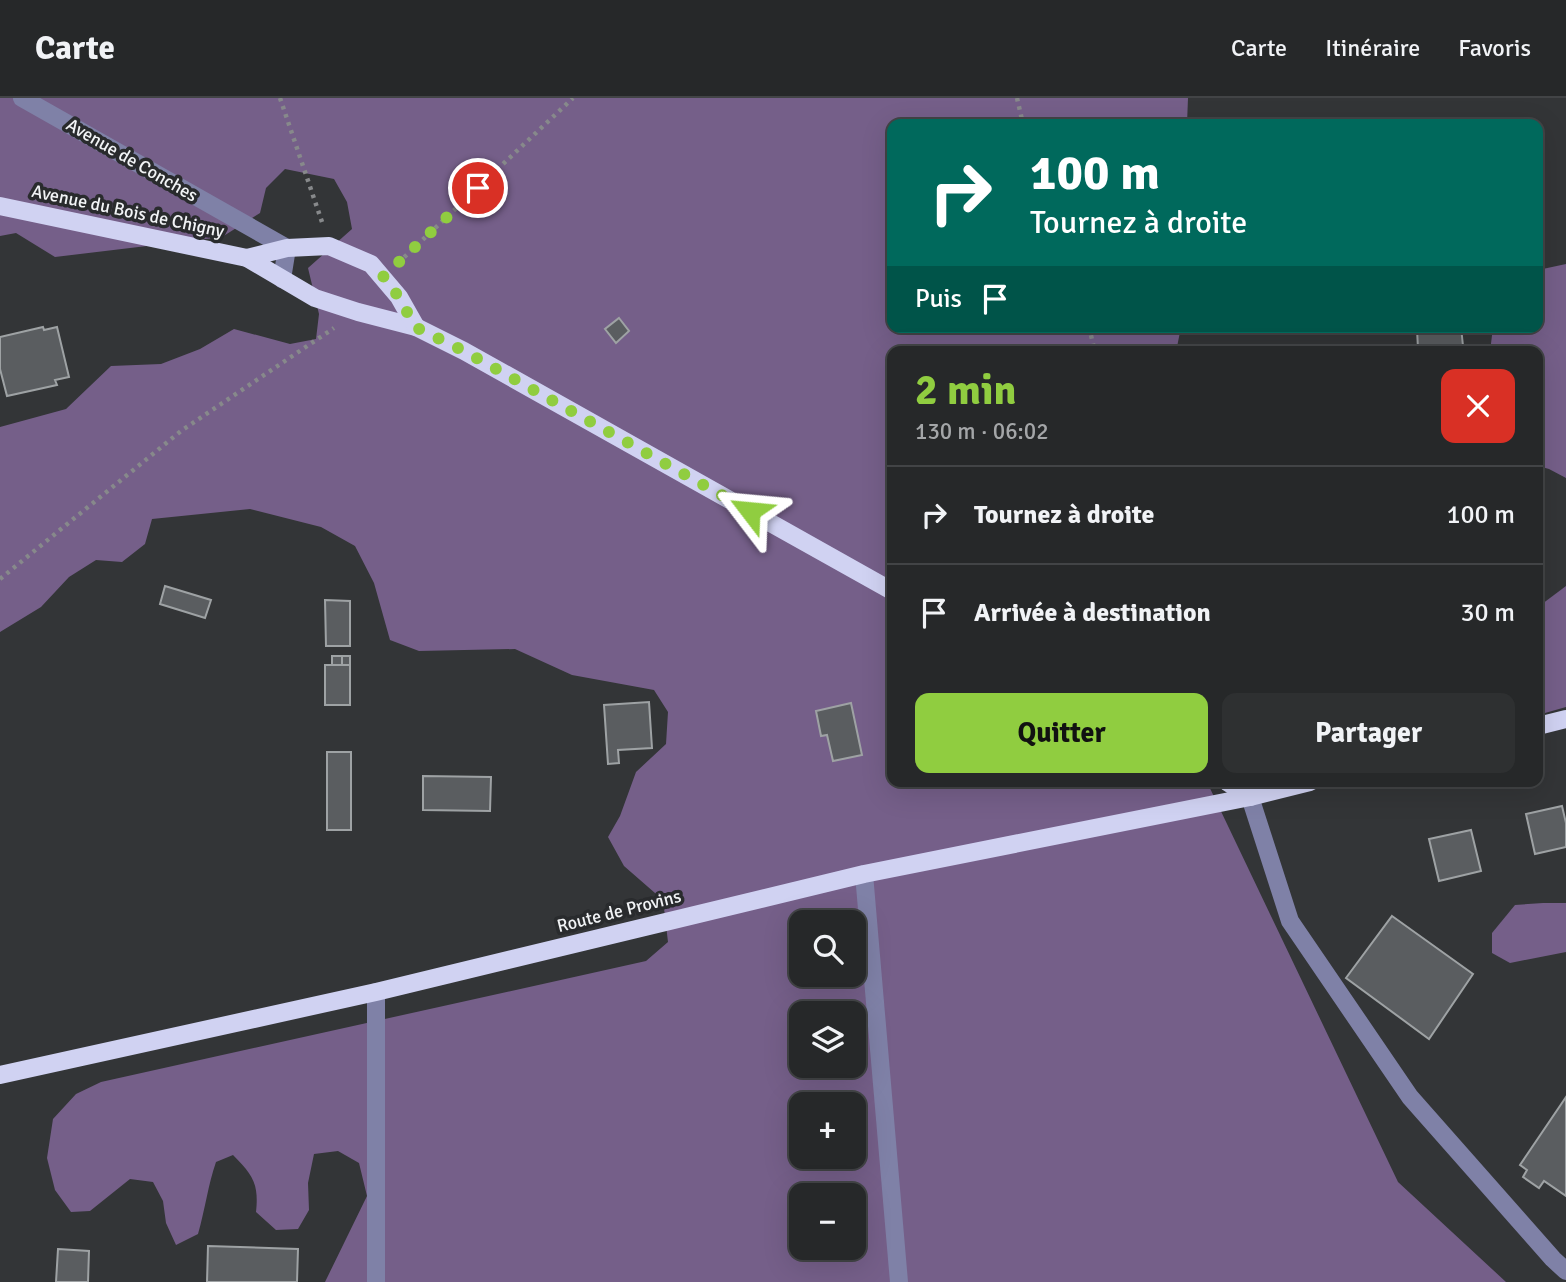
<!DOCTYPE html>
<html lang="fr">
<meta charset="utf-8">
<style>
:root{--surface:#262829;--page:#2e3031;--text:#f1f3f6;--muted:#a4a6a8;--line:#424446;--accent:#90cd40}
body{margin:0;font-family:Signika,sans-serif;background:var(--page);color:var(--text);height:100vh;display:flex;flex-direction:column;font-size:26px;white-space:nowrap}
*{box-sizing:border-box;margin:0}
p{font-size:23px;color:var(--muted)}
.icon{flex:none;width:38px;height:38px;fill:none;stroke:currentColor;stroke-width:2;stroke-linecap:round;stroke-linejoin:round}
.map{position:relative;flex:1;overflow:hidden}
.sheet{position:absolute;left:887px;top:248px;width:656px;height:441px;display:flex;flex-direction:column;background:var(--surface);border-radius:14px;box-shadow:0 7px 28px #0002,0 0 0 2px var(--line)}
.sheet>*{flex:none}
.top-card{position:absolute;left:887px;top:21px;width:656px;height:214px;border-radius:14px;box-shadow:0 7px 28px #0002,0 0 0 2px var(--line);background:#00695c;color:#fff;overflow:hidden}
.controls{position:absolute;left:789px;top:812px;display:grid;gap:14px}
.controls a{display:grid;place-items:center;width:77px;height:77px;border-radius:14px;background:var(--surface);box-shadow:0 7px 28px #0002,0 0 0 2px var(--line);font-size:35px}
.pin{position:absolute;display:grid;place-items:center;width:60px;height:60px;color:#fff;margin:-30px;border:4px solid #fff;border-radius:50%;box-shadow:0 2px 7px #0007}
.me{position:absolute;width:77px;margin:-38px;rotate:299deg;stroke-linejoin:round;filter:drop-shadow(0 0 5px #0008)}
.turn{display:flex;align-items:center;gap:24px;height:147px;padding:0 28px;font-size:32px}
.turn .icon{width:91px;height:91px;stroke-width:2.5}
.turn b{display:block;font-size:49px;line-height:60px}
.then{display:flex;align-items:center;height:66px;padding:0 28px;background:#0003;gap:14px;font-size:26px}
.round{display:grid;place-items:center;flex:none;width:74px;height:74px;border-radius:14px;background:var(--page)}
.summary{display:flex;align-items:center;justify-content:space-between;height:119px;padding:0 28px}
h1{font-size:42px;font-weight:700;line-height:52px;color:var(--accent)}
.primary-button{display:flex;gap:14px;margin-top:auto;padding:14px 28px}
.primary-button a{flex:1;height:80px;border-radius:14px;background:var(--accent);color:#111;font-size:28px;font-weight:700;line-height:80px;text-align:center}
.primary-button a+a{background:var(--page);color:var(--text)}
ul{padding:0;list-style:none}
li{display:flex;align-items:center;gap:21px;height:98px;padding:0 28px;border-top:2px solid var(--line)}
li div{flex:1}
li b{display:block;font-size:26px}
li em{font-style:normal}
header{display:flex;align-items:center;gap:42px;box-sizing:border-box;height:98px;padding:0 35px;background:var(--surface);border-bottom:2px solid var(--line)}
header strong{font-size:33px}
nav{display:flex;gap:38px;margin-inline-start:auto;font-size:24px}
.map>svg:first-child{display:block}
.forest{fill:#755f89;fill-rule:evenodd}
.building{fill:#5a5d60;stroke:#9ea2a4;stroke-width:2}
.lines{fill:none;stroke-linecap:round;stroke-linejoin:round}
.path{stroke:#87898b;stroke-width:4.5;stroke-dasharray:3.5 5;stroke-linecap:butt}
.minor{stroke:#7f81a7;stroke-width:18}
.major{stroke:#d0d2f2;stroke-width:18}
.route{stroke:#90cd40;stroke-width:12;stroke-dasharray:0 21.6}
.labels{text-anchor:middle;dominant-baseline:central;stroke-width:7;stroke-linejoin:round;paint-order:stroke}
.street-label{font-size:18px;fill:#f2f4f6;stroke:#292b2d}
</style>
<header>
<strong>Carte</strong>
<nav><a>Carte</a><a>Itinéraire</a><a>Favoris</a></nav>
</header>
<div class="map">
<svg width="1566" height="1184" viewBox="0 0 1566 1184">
<rect width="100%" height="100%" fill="#333537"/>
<g class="forest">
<path d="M0,0H1188L1187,26H892V229H1181L1176,254H892V684H1207L1398,1084L1506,1184H325L367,1098L359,1065L338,1053L314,1056L308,1085L309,1112L298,1131L276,1132L256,1114C259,1086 253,1077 233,1057L216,1064C208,1087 205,1112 198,1136L176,1147L166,1125L163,1103L153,1084L130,1081L90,1113L71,1114L55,1092L47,1060L53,1021L76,996L101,984L646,863L668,844L663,802L624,768L608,739L620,718L636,674L666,646L668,614L654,592L572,577L515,551L419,553L390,542L374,485L355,448L321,429L250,411L152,421L145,446L122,464L96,462L69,479L41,509L0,534V329L66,311L111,268L161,266L200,251L234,231L290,246L316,241L319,216L308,170L352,131L347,104L334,81L285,71L266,90L260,115L222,139L55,159L16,135L0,138ZM802,824H854V877H802ZM802,915H854V968H802ZM802,1006H854V1059H802ZM802,1097H854V1150H802Z"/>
<path d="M1566,166V380L1549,371L1538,368V254H1490L1493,229H1538V172Z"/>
<path d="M1566,488V609L1538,617V509Z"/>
<path d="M1543,805H1566V854L1510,865L1492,855V835L1515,807Z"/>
</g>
<g class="building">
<path d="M619,220L629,233L616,245L605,231Z"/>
<path d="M43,229L44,232L57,229L69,279L55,282L57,287L7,298L0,271V239Z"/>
<path d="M1461,229L1463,248L1418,251L1417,231Z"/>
<path d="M165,488L211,502L205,520L160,506Z"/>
<path d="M325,502L350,503V548H326Z"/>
<rect x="332" y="558" width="10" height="9"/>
<rect x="342" y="558" width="8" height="9"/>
<rect x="325" y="567" width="25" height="40"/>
<path d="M649,604L652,650L618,652L619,665L608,666L604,607Z"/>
<path d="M851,605L862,657L833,663L827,637L821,638L816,613Z"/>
<rect x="327" y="654" width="24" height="78"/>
<path d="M423,678L491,679L490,713L423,712Z"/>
<path d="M1562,708L1566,725V749L1535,756L1526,716Z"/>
<path d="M1471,732L1481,773L1439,783L1429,741Z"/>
<path d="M1392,818L1473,876L1429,941L1346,880Z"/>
<path d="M1566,999V1098L1544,1083L1539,1090L1523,1079L1527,1072L1520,1067Z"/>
<path d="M208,1148L298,1151L297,1184H207Z"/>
<path d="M58,1151L89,1153L88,1184H56Z"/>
</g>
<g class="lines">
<g class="path">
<path d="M280,0L323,127"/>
<path d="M1017,0L1023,26"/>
<path d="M398,165L573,0"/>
<path d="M1089,229L1095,254"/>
<path d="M0,481L181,333L334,230"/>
</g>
<g class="minor">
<path d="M22,0L287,150L282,181"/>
<path d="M1250,699L1290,823L1410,999L1553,1161L1566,1173"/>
<path d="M864,776L899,1184"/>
<path d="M376,894V1184"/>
</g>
<g class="major">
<path d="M0,108L247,160L315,200L358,214L416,229L464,253L892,493"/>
<path d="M247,160L287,150L329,148L371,166L399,199L416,229"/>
<path d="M1538,628L1566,621"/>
<path d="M1227,684L1250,699"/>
<path d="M0,977L376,894L864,776L1250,699L1310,684"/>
</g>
</g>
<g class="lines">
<path class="route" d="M478,90L383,179L399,199L415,229L464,253L750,413"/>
</g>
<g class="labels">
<g class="street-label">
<text transform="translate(132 62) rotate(30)">Avenue de Conches</text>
<text transform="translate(128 113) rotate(12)">Avenue du Bois de Chigny</text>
<text transform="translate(619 813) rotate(-14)">Route de Provins</text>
</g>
</g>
</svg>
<div class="controls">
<a><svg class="icon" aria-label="search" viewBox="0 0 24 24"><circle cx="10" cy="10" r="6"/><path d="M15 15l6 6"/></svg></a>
<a><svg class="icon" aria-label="layers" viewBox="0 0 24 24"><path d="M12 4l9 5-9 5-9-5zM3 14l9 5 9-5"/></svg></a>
<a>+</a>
<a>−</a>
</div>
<div class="pin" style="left:478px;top:90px;background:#d93025"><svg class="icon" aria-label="arrive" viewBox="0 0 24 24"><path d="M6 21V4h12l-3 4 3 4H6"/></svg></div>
<svg class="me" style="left:750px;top:413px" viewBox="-20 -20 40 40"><path d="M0-17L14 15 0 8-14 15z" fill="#90cd40" stroke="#fff" stroke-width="4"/></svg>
<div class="top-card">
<div class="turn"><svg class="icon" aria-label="right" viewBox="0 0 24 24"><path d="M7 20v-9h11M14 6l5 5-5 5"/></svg><div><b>100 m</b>Tournez à droite</div></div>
<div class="then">Puis<svg class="icon" aria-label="arrive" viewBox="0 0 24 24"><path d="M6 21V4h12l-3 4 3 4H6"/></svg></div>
</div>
<section class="sheet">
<div class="summary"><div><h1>2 min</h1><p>130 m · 06:02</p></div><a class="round" style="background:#d93025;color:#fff"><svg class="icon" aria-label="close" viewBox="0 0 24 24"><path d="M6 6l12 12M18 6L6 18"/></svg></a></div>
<ul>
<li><svg class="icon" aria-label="right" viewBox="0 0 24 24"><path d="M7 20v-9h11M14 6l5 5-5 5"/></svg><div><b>Tournez à droite</b></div><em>100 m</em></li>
<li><svg class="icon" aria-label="arrive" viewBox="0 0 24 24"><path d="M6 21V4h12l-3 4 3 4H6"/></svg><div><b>Arrivée à destination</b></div><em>30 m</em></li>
</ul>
<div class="primary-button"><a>Quitter</a><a>Partager</a></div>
</section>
</div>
